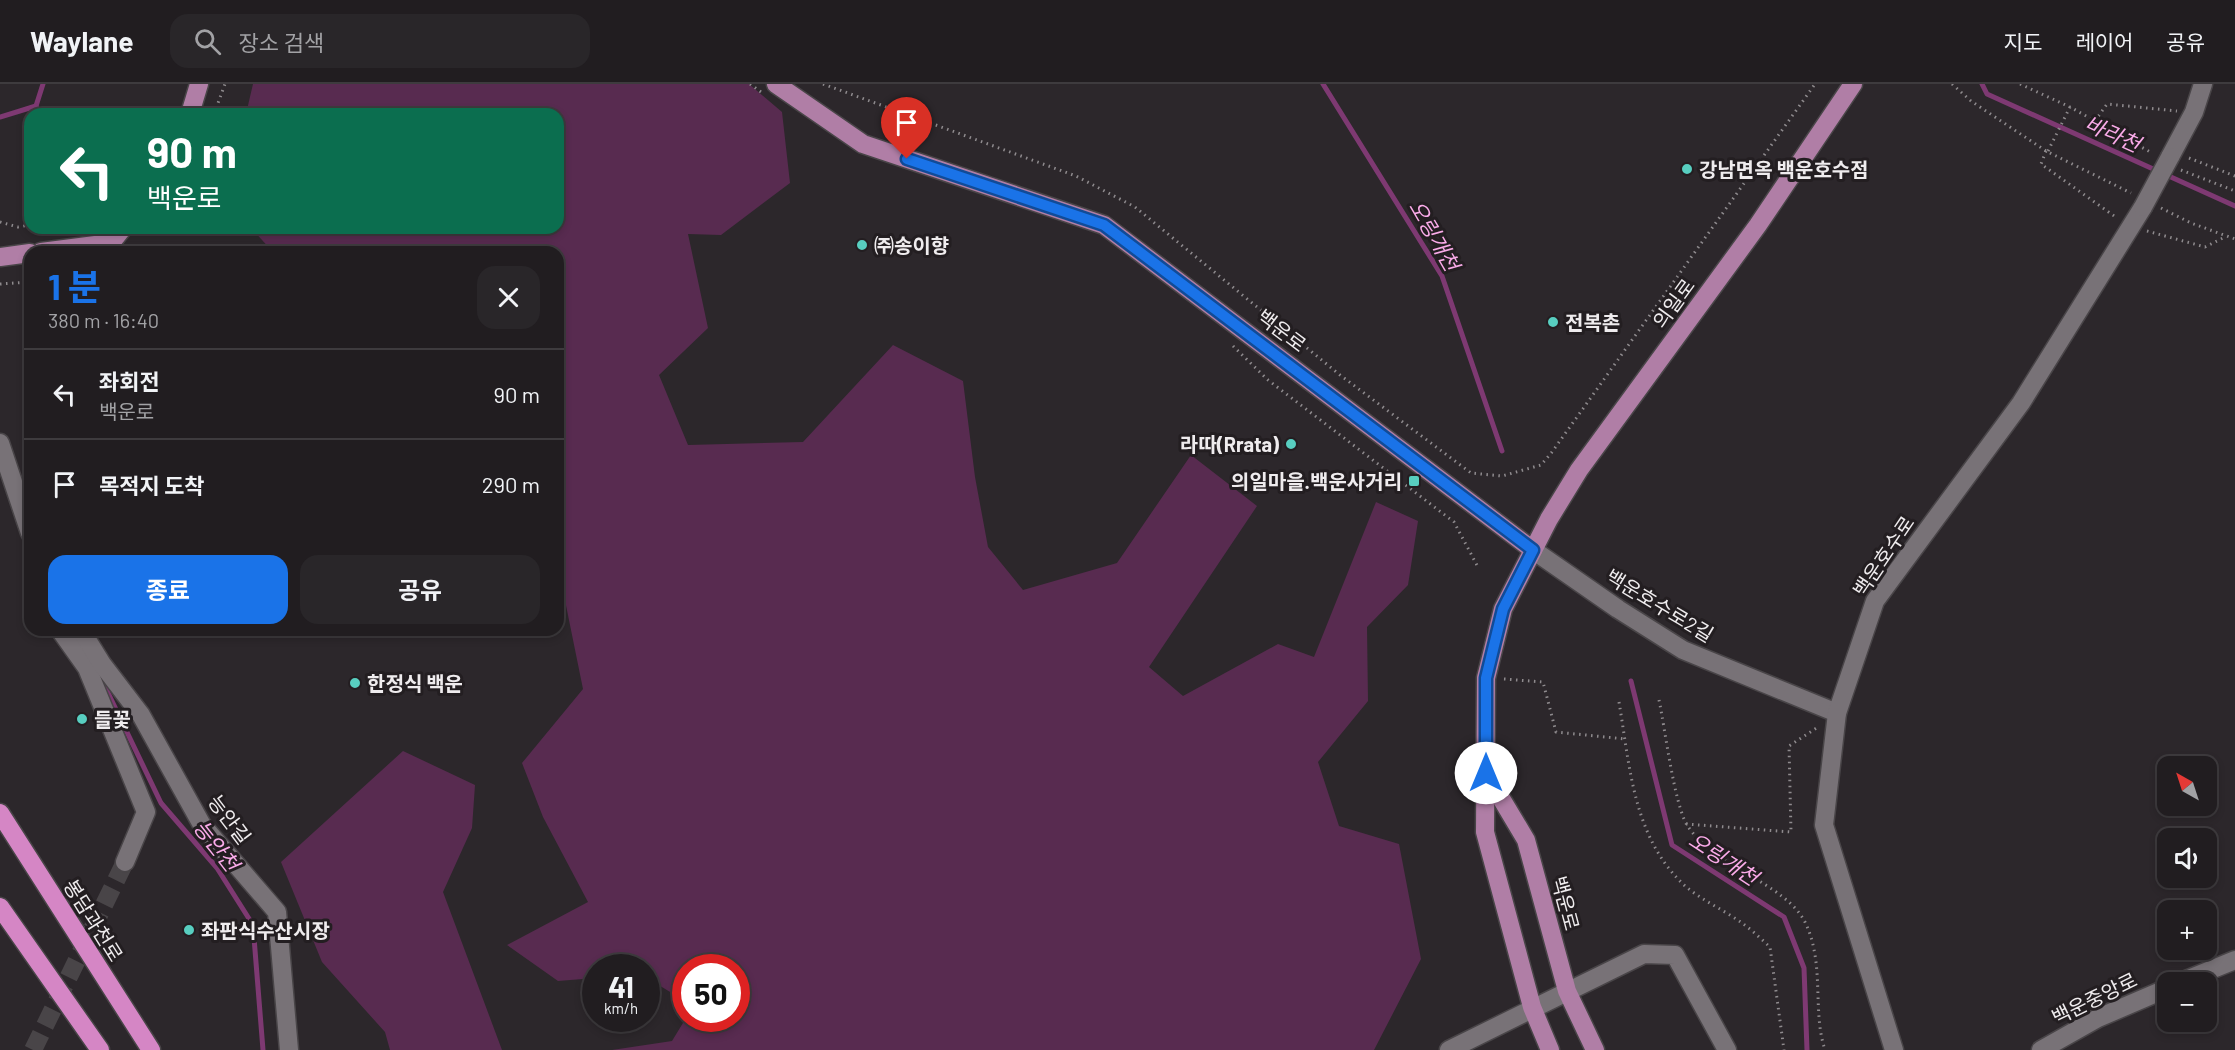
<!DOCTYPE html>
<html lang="ko">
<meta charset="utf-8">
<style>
:root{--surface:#211d20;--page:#292629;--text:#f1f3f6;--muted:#a2a2a5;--line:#3e3b3e;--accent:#1a73e8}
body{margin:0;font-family:Barlow,"Noto Sans KR",sans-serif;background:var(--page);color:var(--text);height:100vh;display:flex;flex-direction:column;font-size:22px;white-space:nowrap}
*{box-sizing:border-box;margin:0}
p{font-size:20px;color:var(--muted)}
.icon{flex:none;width:33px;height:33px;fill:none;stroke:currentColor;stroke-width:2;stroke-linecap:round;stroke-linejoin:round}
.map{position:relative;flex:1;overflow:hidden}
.drawer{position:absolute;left:24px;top:162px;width:540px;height:390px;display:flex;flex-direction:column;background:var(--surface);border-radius:18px;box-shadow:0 3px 9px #0003,0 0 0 2px var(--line)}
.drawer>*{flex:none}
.guide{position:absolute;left:24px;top:24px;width:540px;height:126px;border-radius:18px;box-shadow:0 3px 9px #0003,0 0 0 2px var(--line);background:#0b6e4f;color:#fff;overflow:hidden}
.needle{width:39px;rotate:321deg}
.controls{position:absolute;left:2157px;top:672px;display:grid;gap:12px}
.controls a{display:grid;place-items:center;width:60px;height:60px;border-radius:12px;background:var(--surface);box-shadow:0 3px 9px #0003,0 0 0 2px var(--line);font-size:30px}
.speed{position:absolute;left:582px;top:870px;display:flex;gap:12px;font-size:30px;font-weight:700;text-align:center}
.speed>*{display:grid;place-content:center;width:78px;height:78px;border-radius:50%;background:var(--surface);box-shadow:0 3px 9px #0003,0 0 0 2px var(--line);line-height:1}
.speed small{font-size:15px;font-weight:400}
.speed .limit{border:9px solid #d22;background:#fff;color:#111}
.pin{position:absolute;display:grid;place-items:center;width:51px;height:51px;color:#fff;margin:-62px -26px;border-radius:50% 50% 50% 0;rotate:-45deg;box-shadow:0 0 6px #0007}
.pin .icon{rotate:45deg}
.me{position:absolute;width:66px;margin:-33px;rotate:0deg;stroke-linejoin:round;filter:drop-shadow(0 0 4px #0008)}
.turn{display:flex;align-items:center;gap:21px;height:126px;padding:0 24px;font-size:27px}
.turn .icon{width:78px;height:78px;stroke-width:2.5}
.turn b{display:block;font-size:42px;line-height:51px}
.round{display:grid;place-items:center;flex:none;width:63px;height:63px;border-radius:18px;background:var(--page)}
.head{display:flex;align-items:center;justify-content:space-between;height:102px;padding:0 24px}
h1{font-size:36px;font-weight:700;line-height:45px;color:var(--accent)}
.cta{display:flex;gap:12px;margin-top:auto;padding:12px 24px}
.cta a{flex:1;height:69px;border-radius:18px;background:var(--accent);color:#fff;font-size:24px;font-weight:700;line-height:69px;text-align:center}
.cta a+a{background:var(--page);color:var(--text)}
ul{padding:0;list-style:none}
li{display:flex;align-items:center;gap:18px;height:90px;padding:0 24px;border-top:2px solid var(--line)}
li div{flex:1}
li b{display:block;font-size:22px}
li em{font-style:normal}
header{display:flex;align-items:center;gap:36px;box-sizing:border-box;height:84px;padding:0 30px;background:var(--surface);border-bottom:2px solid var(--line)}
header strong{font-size:28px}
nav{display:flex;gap:33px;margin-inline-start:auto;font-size:21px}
.search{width:420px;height:54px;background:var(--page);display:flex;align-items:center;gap:15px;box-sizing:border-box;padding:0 21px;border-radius:18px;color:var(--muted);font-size:22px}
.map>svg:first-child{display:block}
.green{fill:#582b50}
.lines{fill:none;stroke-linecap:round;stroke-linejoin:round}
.stream{stroke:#7e3972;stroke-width:5}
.minor-tunnel{stroke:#494548;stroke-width:18;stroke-dasharray:18 9;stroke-linecap:butt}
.minor-casing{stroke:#494548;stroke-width:21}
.major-casing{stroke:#494548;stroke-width:21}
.highway-casing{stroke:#494548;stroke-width:21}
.path{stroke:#8f8b8e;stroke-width:3;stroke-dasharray:1.5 4.5;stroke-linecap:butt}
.minor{stroke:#787277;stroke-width:18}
.major{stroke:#b07ea6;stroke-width:18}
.highway{stroke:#d586c5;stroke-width:18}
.minor-bridge-casing{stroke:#494548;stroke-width:21;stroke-linecap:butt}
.minor-bridge{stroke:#787277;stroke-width:18}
.route-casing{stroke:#114b97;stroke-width:15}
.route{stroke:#1a73e8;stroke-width:10}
.poi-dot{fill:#58cec0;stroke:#231e21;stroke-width:2}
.labels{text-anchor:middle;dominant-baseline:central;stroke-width:6;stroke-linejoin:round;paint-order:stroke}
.poi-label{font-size:20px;font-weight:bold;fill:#efecee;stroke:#231e21;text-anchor:start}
.street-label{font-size:20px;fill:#efecee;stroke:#231e21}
.water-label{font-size:21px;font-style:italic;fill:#faabe9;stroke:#231e21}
</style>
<header>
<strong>Waylane</strong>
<div class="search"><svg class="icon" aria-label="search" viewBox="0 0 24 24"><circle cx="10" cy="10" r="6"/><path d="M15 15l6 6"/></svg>장소 검색</div>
<nav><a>지도</a><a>레이어</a><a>공유</a></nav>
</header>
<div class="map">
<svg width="2235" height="966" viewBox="0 0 2235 966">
<rect width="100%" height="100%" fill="#2c272b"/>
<g class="green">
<path d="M253,0H749L782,28L790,99L721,151L688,150L708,244L659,291L688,361L803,358L893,261L963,297L975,393L988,463L1023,506L1117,479L1191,371L1257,422L1149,583L1183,612L1278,560L1314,573L1376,418L1418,437L1408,501L1367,543L1368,617L1318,678L1339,742L1399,760L1421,875L1374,966H612L672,957L686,934H736V884H686L685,917L647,894L646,884H596L595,894L558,897L507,861L588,818L543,733L522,679L583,605L558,482V168H273L251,144H558V30H246Z"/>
<path d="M403,667L475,701L472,744L443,808L502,966H390L385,948L322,878L281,778Z"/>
</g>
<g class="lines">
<g class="stream">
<path d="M1323,0L1442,192L1502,367"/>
<path d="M1982,0L1987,10L2235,122"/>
<path d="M39,30L36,22L43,0"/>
<path d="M0,33L36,22"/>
<path d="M95,546V550"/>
<path d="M99,590L161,719L217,784L253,841L263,966"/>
<path d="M1631,597L1672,761L1784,833L1804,884L1807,966"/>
</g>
<path class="minor-tunnel" d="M33,966L125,778"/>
<defs>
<g id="minor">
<path d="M2170,73L2194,28L2203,0"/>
<path d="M0,359L30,449"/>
<path d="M1533,466L1618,525L1683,566L1837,629"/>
<path d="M60,546L87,584L146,728L125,778"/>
<path d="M81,546L102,580L141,631L202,741L277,828L289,966"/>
<path d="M2181,898L2235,876"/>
<path d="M1449,966L1644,870L1675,871L1727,966"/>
<path d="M1894,966L1824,741L1837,629L1875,517L2021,319L2143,123"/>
<path d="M2041,966L2098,934L2168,904"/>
</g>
<g id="major">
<path d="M776,0L863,60L1104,141L1533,466"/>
<path d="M190,30L199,0"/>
<path d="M41,168L111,159L123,144"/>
<path d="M0,173L30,169"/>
<path d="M1486,689L1526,756L1567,907L1595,966"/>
<path d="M1550,966L1532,923L1485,748L1486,594L1503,525L1549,435L1579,386L1758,141L1853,0"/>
</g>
<g id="highway">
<path d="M0,729L151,966"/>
<path d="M0,823L100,966"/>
</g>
</defs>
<use href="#minor" class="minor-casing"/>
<use href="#major" class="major-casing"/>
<use href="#highway" class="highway-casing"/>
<g class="path">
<path d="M750,0L761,8"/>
<path d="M823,0L1076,92L1135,123L1340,291L1471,389L1502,392L1541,381L1552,368L1815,0"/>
<path d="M1952,0L1971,17L2046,67L2131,109"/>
<path d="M2020,0L2070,23L2152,69"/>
<path d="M214,30L225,0"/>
<path d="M2095,37L2107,20L2177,27"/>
<path d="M2046,67L2041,80L2117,134"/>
<path d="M2048,67L2070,23"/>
<path d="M2189,74L2235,92"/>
<path d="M2181,86L2235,107"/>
<path d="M2161,124L2191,139L2235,155"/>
<path d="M0,138L18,143L30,141"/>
<path d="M2147,147L2205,163L2225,153"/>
<path d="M139,151L146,144"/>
<path d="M0,200L30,198"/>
<path d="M1233,262L1268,296L1454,438L1479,485"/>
<path d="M1504,595L1543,598L1556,648L1625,655"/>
<path d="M1659,616C1665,644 1674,719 1687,741C1713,783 1787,799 1806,840C1825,882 1812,927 1825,966"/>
<path d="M1619,618C1630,683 1633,753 1684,801C1701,816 1724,826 1742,839C1752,846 1761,855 1770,863L1784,966"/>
<path d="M1686,740L1791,748L1789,662L1818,643"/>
</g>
<use href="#minor" class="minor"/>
<use href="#major" class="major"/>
<use href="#highway" class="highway"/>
<defs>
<path id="minor-bridge" d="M2143,123L2170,73"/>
</defs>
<use href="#minor-bridge" class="minor-bridge-casing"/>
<use href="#minor-bridge" class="minor-bridge"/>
</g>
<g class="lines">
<defs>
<path id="route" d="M907,75L1104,141L1533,466L1503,525L1486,594V689"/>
</defs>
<use href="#route" class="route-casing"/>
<use href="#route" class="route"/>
</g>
<g class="poi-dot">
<circle cx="1687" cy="85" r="6"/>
<circle cx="862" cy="161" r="6"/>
<circle cx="1553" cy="238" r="6"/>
<circle cx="1291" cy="360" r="6"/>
<rect x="1408" y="391" width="12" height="12" rx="3"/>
<circle cx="355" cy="599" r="6"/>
<circle cx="82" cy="635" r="6"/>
<circle cx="189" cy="846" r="6"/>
</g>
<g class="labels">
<g class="poi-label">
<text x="1699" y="85">강남면옥 백운호수점</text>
<text x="874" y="161">㈜송이향</text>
<text x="1565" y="238">전복촌</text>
<text x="1279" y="360" text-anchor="end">라따(Rrata)</text>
<text x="1402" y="397" text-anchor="end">의일마을.백운사거리</text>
<text x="367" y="599">한정식 백운</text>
<text x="94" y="635">들꽃</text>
<text x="201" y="846">좌판식수산시장</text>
</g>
<g class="street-label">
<text transform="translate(1673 219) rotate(-54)">의일로</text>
<text transform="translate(1282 246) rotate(37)">백운로</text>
<text transform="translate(1883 472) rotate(-56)">백운호수로</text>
<text transform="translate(1660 521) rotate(31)">백운호수로2길</text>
<text transform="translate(230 735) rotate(53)">능안길</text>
<text transform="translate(1566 819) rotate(75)">백운로</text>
<text transform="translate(94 836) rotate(58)">봉담과천로</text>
<text transform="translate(2094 914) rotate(-26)">백운중앙로</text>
</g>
<g class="water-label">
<text transform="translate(2113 49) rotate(24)">바라천</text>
<text transform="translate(1435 151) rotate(60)">오링개천</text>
<text transform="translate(217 761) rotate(52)">능안천</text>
<text transform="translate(1724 774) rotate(33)">오링개천</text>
</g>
</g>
</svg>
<div class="controls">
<a><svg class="needle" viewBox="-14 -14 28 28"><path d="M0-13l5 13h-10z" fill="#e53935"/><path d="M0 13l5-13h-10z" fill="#a2a2a5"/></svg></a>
<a><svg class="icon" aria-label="sound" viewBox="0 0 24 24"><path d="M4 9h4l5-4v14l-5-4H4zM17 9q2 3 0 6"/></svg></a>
<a>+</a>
<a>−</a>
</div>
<div class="speed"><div>41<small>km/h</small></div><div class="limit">50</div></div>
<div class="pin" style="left:907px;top:75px;background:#d93025"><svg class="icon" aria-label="arrive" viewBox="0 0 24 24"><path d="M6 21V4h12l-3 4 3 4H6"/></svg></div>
<svg class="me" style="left:1486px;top:689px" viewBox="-20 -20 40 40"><circle r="19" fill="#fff"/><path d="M0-13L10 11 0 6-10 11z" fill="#1a73e8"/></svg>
<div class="guide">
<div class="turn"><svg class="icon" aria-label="left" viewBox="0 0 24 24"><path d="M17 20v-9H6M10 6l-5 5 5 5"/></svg><div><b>90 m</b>백운로</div></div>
</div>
<section class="drawer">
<div class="head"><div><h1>1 분</h1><p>380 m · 16:40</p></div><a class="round"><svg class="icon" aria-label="close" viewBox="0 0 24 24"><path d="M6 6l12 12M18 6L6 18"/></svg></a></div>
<ul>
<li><svg class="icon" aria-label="left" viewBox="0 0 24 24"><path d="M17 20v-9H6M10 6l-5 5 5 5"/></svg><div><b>좌회전</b><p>백운로</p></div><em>90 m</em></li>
<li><svg class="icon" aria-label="arrive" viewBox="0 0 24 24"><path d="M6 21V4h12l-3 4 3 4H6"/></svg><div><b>목적지 도착</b></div><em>290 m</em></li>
</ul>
<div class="cta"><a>종료</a><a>공유</a></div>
</section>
</div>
